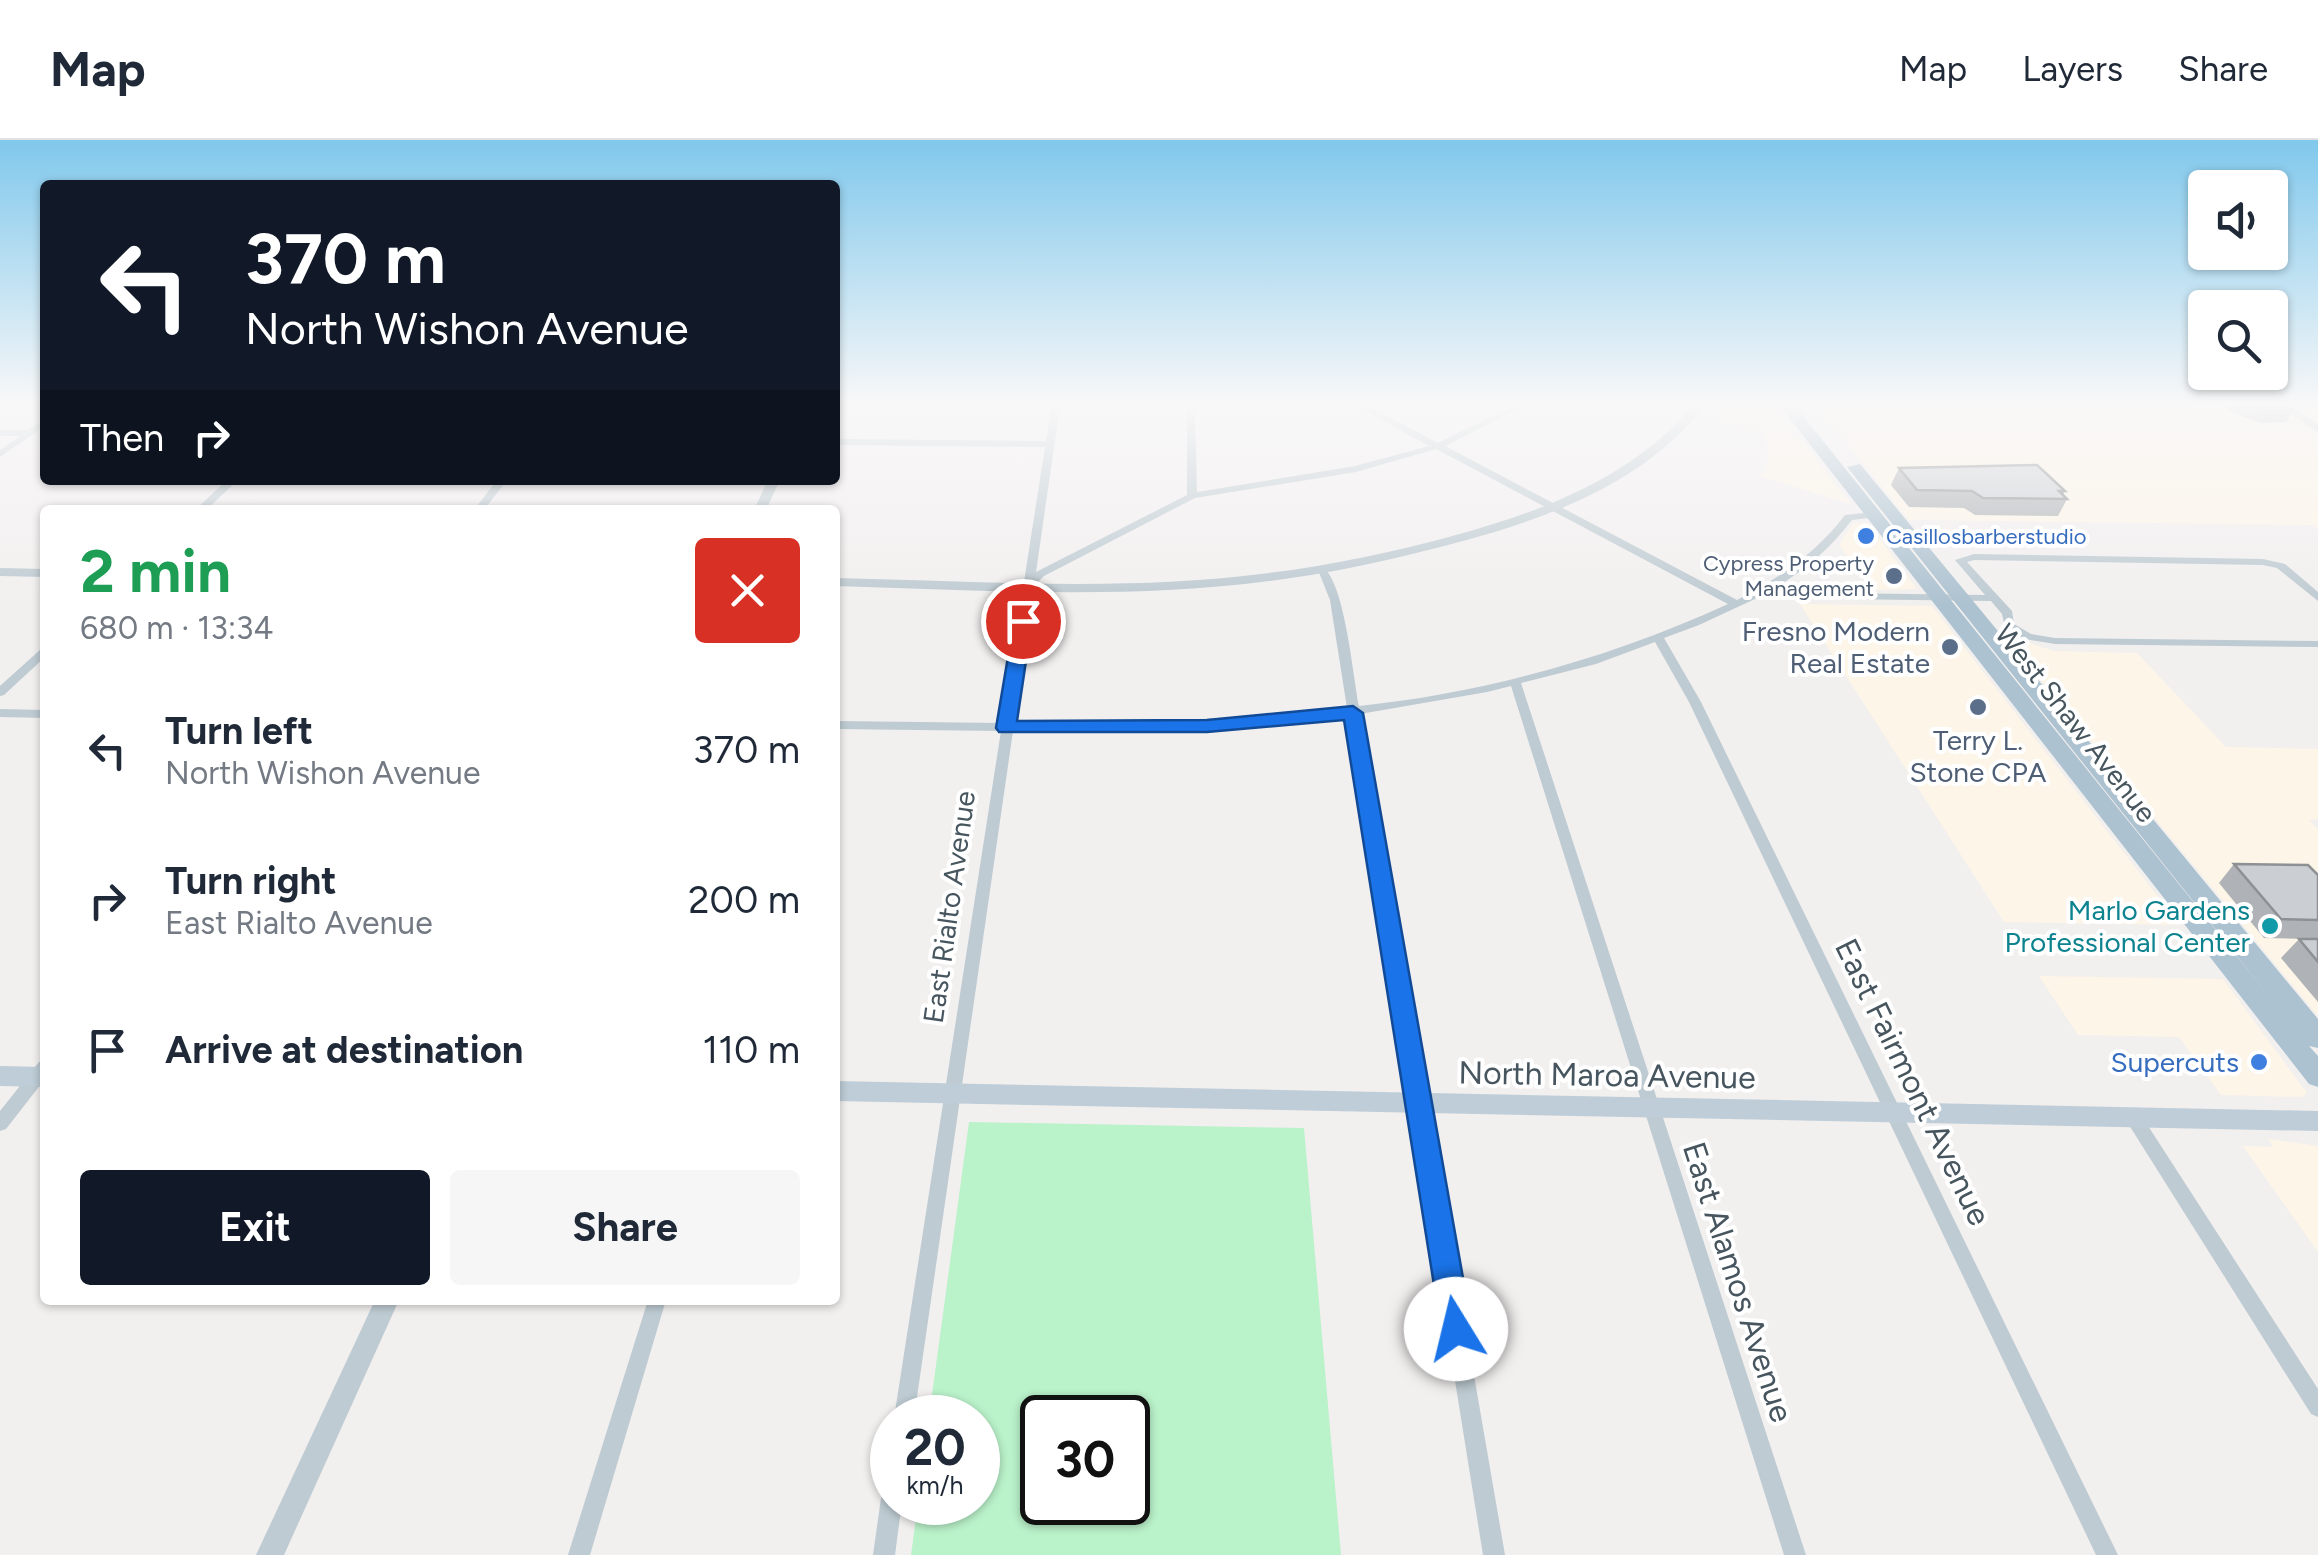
<!DOCTYPE html>
<meta charset="utf-8">
<style>
:root{--surface:#fff;--page:#f6f6f7;--text:#1f2937;--muted:#747a83;--line:#e0e1e3;--accent:#111827}
body{margin:0;font-family:Figtree,sans-serif;background:var(--page);color:var(--text);height:100vh;display:flex;flex-direction:column;font-size:38px;white-space:nowrap}
*{box-sizing:border-box;margin:0}
p{font-size:32px;color:var(--muted)}
.icon{flex:none;width:55px;height:55px;fill:none;stroke:currentColor;stroke-width:2;stroke-linecap:round;stroke-linejoin:round}
.map{position:relative;flex:1;overflow:hidden}
.details{position:absolute;left:40px;top:365px;width:800px;height:800px;display:flex;flex-direction:column;background:var(--surface);border-radius:10px;box-shadow:0 2px 8px #0004}
.details>*{flex:none}
.guide{position:absolute;left:40px;top:40px;width:800px;height:305px;border-radius:10px;box-shadow:0 2px 8px #0004;background:#111827;color:#fff;overflow:hidden}
.controls{position:absolute;left:2188px;top:30px;display:grid;gap:20px}
.controls a{display:grid;place-items:center;width:100px;height:100px;border-radius:10px;background:var(--surface);box-shadow:0 2px 8px #0004;font-size:50px}
.speed{position:absolute;left:870px;top:1255px;display:flex;gap:20px;font-size:50px;font-weight:700;text-align:center}
.speed>*{display:grid;place-content:center;width:130px;height:130px;border-radius:50%;background:var(--surface);box-shadow:0 2px 8px #0004;line-height:1}
.speed small{font-size:25px;font-weight:400}
.speed .limit{border:5px solid #111;border-radius:15px;background:#fff;color:#111}
.pin{position:absolute;display:grid;place-items:center;width:85px;height:85px;color:#fff;margin:-42px;border:5px solid #fff;border-radius:50%;box-shadow:0 2px 10px #0007}
.me{position:absolute;width:110px;margin:-55px;rotate:351deg;stroke-linejoin:round;filter:drop-shadow(0 0 8px #0008)}
.turn{display:flex;align-items:center;gap:35px;height:210px;padding:0 40px;font-size:45px}
.turn .icon{width:130px;height:130px;stroke-width:2.5}
.turn b{display:block;font-size:70px;line-height:85px}
.then{display:flex;align-items:center;height:95px;padding:0 40px;background:#0003;gap:20px;font-size:38px}
.round{display:grid;place-items:center;flex:none;width:105px;height:105px;border-radius:10px;background:var(--page)}
.overview{display:flex;align-items:center;justify-content:space-between;height:170px;padding:0 40px}
h1{font-size:60px;font-weight:700;line-height:75px;color:#1e9e55}
.primary-button{display:flex;gap:20px;margin-top:auto;padding:20px 40px}
.primary-button a{flex:1;height:115px;border-radius:10px;background:var(--accent);color:#fff;font-size:40px;font-weight:700;line-height:115px;text-align:center}
.primary-button a+a{background:var(--page);color:var(--text)}
ul{padding:0;list-style:none}
li{display:flex;align-items:center;gap:30px;height:150px;padding:0 40px}
li div{flex:1}
li b{display:block;font-size:38px}
li em{font-style:normal}
header{display:flex;align-items:center;gap:60px;box-sizing:border-box;height:140px;padding:0 50px;background:var(--surface);border-bottom:2px solid var(--line)}
header strong{font-size:48px}
nav{display:flex;gap:55px;margin-inline-start:auto;font-size:35px}
.map>svg:first-child{display:block}
.commercial{fill:#fdf5e7}
.green{fill:#baf2ca;fill-rule:evenodd}
.lines{fill:none;stroke-linecap:round;stroke-linejoin:round}
.minor{fill:#becbd2;fill-rule:evenodd}
.tertiary{fill:#becbd2;fill-rule:evenodd}
.secondary{fill:#becdd7;fill-rule:evenodd}
.primary{fill:#adc2d0;fill-rule:evenodd}
.wall{fill:#afb2b6}
.building{fill:#cbcfd4;stroke:#8e9194;stroke-width:2.5}
.route{fill:#1a73e8;stroke:#114b97;stroke-width:2.5}
.shop-dot{fill:#3f7fe0;stroke:#fff;stroke-width:4}
.service-dot{fill:#5c6f8a;stroke:#fff;stroke-width:4}
.culture-dot{fill:#0f9aa8;stroke:#fff;stroke-width:4}
.labels{text-anchor:middle;dominant-baseline:central;stroke-width:8;stroke-linejoin:round;paint-order:stroke}
.far-shop-label{font-size:22px;fill:#366cbe;stroke:#fff;text-anchor:start}
.far-service-label{font-size:22px;fill:#4e5e75;stroke:#fff;text-anchor:end}
.service-label{font-size:28px;fill:#4e5e75;stroke:#fff;text-anchor:end}
.street-label{font-size:28px;fill:#46555e;stroke:#fff}
.culture-label{font-size:28px;fill:#0d838f;stroke:#fff;text-anchor:end}
.shop-label{font-size:28px;fill:#366cbe;stroke:#fff;text-anchor:end}
.near-street-label{font-size:32px;fill:#46555e;stroke:#fff}
</style>
<header>
<strong>Map</strong>
<nav><a>Map</a><a>Layers</a><a>Share</a></nav>
</header>
<div class="map">
<svg width="2318" height="1415" viewBox="0 0 2318 1415">
<rect width="100%" height="100%" fill="#f2efef"/>
<g class="commercial">
<path d="M1726,266H1775L1851,364L1762,337L1769,318L1765,293L1716,280Z"/>
<path d="M1816,266H2318V389L2313,385L1909,380Z"/>
<path d="M1853,383H1868L1917,449L1871,450L1839,405Z"/>
<path d="M1800,464L1932,466L2180,785L2004,782Z"/>
<path d="M2003,494L2054,511L2137,513L2226,607L2318,609V679L2309,680L2318,689V876Z"/>
<path d="M2039,836L2223,839L2307,953L2302,957L2221,955L2179,897L2078,895Z"/>
<path d="M2269,999L2318,1006V1112L2243,1006L2273,1007Z"/>
</g>
<path class="green" d="M969,982L1304,988L1341,1415H911L918,1363L978,1362V1278L929,1277ZM1042,1278H1128V1362H1042Z"/>
<g class="lines">
<g class="minor">
<path d="M1052,266H1060L1036,432L1187,355V266H1195L1197,352L1355,326L1429,306L1357,266H1368L1438,303L1513,266H1524L1445,306L1737,460C1780,438 1816,413 1845,375L1873,372L1877,373V377L1852,380C1829,410 1802,433 1768,452L1985,455L1955,420L1974,414L2263,419L2285,424L2318,452V461L2277,428L2263,425L1974,420L1967,422L2012,471L2014,484L2031,494L2055,498L2318,501V507L2055,504L2024,499L2005,487L2002,474L1991,461L1757,458L1699,485L1664,498L1701,562L2118,1415H2096L1689,562L1655,502L1596,524L1521,543L1806,1415H1784L1511,546L1487,552L1360,574L1505,1415H1483L1348,575C1237,587 1125,592 1013,591L914,1278H894L1001,591L835,589V581L1002,583L1045,307L835,305V299L1046,301ZM1436,309L1728,464C1613,517 1485,553 1359,566C1353,536 1345,444 1323,427L1318,430L1330,460L1347,568C1236,579 1126,584 1015,583L1034,446L1044,436L1195,358L1356,332Z"/>
<path d="M45,279V286L0,317V310L20,296H0V290H27Z"/>
<path d="M227,340H238L206,370H195Z"/>
<path d="M497,340H507L484,370H474Z"/>
<path d="M45,508V517L4,555L0,556V546L41,509Z"/>
<path d="M0,569L45,570V578L0,577Z"/>
<path d="M45,920V939L6,989L0,991V971L39,922Z"/>
<path d="M2135,973L2141,975L2318,1249V1277L2311,1274L2129,985L2127,980L2129,975Z"/>
<path d="M648,1160H666L590,1415H568Z"/>
<path d="M892,1347V1362H902L895,1415H873L881,1358L885,1351Z"/>
</g>
<g class="tertiary">
<path d="M1693,266H1705C1644,342 1554,376 1463,401C1399,418 1335,433 1269,441C1126,460 979,450 835,446V438C979,441 1126,452 1269,433C1333,425 1394,412 1456,395C1546,370 1630,338 1693,266Z"/>
<path d="M2279,266H2292L2318,284V292Z"/>
<path d="M768,340H780L766,370H754Z"/>
<path d="M0,428L45,429V437L0,436Z"/>
<path d="M375,1160H399L284,1415H256Z"/>
</g>
<g class="secondary">
<path d="M0,926L45,927V947L0,946Z"/>
<path d="M835,941L2318,971V991L835,961Z"/>
</g>
<path class="primary" d="M1780,266H1795L2272,860L1847,327L1860,324L2318,879V908L2309,906L2318,916V947L2309,944Z"/>
</g>
<g class="wall">
<path d="M2230,266H2287L2294,270L2286,282L2261,283L2227,270Z"/>
<path d="M1899,328L2065,351L2063,355L2067,359L2058,376L1975,375L1964,368L1909,367L1891,345Z"/>
<path d="M2234,724L2318,735V862L2281,818L2299,799H2310L2264,798L2219,743Z"/>
</g>
<g class="building">
<path d="M2256,266H2287L2294,270L2268,271Z"/>
<path d="M2037,325L2065,351H2059L2067,359L1983,358L1972,351L1917,350L1899,328Z"/>
<path d="M2234,724L2308,725L2318,735V780L2281,779Z"/>
<path d="M2299,799H2318V822Z"/>
</g>
<linearGradient id="sky" x2="0" y2="1"><stop stop-color="#80c8ec"/><stop offset="0.57" stop-color="#f9f8f8"/><stop offset="1" stop-color="#f9f8f8" stop-opacity="0"/></linearGradient>
<rect width="2318" height="464" fill="url(#sky)"/>
<path class="route" d="M1023,475L1032,481L1017,581L1207,580L1353,566L1363,573L1472,1189L1468,1200L1456,1204L1445,1200L1441,1189L1344,580L1207,592H999L996,588L1014,481Z"/>
<g class="shop-dot">
<circle cx="1866" cy="396" r="10"/>
<circle cx="2259" cy="922" r="10"/>
</g>
<g class="service-dot">
<circle cx="1894" cy="436" r="10"/>
<circle cx="1950" cy="507" r="10"/>
<circle cx="1978" cy="567" r="10"/>
</g>
<circle class="culture-dot" cx="2270" cy="786" r="10"/>
<g class="labels">
<g class="far-shop-label">
<text x="1886" y="396">Casillosbarberstudio</text>
</g>
<g class="far-service-label">
<text x="1874" y="423">Cypress Property<tspan x="1874" dy="25">Management</tspan></text>
</g>
<g class="service-label">
<text x="1930" y="491">Fresno Modern<tspan x="1930" dy="32">Real Estate</tspan></text>
<text x="1978" y="600" text-anchor="middle">Terry L.<tspan x="1978" dy="32">Stone CPA</tspan></text>
</g>
<g class="street-label">
<text transform="translate(2076 583) rotate(52)">West Shaw Avenue</text>
<text transform="translate(949 767) rotate(-82)">East Rialto Avenue</text>
</g>
<g class="culture-label">
<text x="2250" y="770">Marlo Gardens<tspan x="2250" dy="32">Professional Center</tspan></text>
</g>
<g class="shop-label">
<text x="2239" y="922">Supercuts</text>
</g>
<g class="near-street-label">
<text transform="translate(1607 935) rotate(1)">North Maroa Avenue</text>
<text transform="translate(1913 942) rotate(64)">East Fairmont Avenue</text>
<text transform="translate(1738 1142) rotate(72)">East Alamos Avenue</text>
</g>
</g>
</svg>
<div class="controls">
<a><svg class="icon" aria-label="sound" viewBox="0 0 24 24"><path d="M4 9h4l5-4v14l-5-4H4zM17 9q2 3 0 6"/></svg></a>
<a><svg class="icon" aria-label="search" viewBox="0 0 24 24"><circle cx="10" cy="10" r="6"/><path d="M15 15l6 6"/></svg></a>
</div>
<div class="speed"><div>20<small>km/h</small></div><div class="limit">30</div></div>
<div class="pin" style="left:1023px;top:481px;background:#d93025"><svg class="icon" aria-label="arrive" viewBox="0 0 24 24"><path d="M6 21V4h12l-3 4 3 4H6"/></svg></div>
<svg class="me" style="left:1456px;top:1189px" viewBox="-20 -20 40 40"><circle r="19" fill="#fff"/><path d="M0-13L10 11 0 6-10 11z" fill="#1a73e8"/></svg>
<div class="guide">
<div class="turn"><svg class="icon" aria-label="left" viewBox="0 0 24 24"><path d="M17 20v-9H6M10 6l-5 5 5 5"/></svg><div><b>370 m</b>North Wishon Avenue</div></div>
<div class="then">Then<svg class="icon" aria-label="right" viewBox="0 0 24 24"><path d="M7 20v-9h11M14 6l5 5-5 5"/></svg></div>
</div>
<section class="details">
<div class="overview"><div><h1>2 min</h1><p>680 m · 13:34</p></div><a class="round" style="background:#d93025;color:#fff"><svg class="icon" aria-label="close" viewBox="0 0 24 24"><path d="M6 6l12 12M18 6L6 18"/></svg></a></div>
<ul>
<li><svg class="icon" aria-label="left" viewBox="0 0 24 24"><path d="M17 20v-9H6M10 6l-5 5 5 5"/></svg><div><b>Turn left</b><p>North Wishon Avenue</p></div><em>370 m</em></li>
<li><svg class="icon" aria-label="right" viewBox="0 0 24 24"><path d="M7 20v-9h11M14 6l5 5-5 5"/></svg><div><b>Turn right</b><p>East Rialto Avenue</p></div><em>200 m</em></li>
<li><svg class="icon" aria-label="arrive" viewBox="0 0 24 24"><path d="M6 21V4h12l-3 4 3 4H6"/></svg><div><b>Arrive at destination</b></div><em>110 m</em></li>
</ul>
<div class="primary-button"><a>Exit</a><a>Share</a></div>
</section>
</div>
